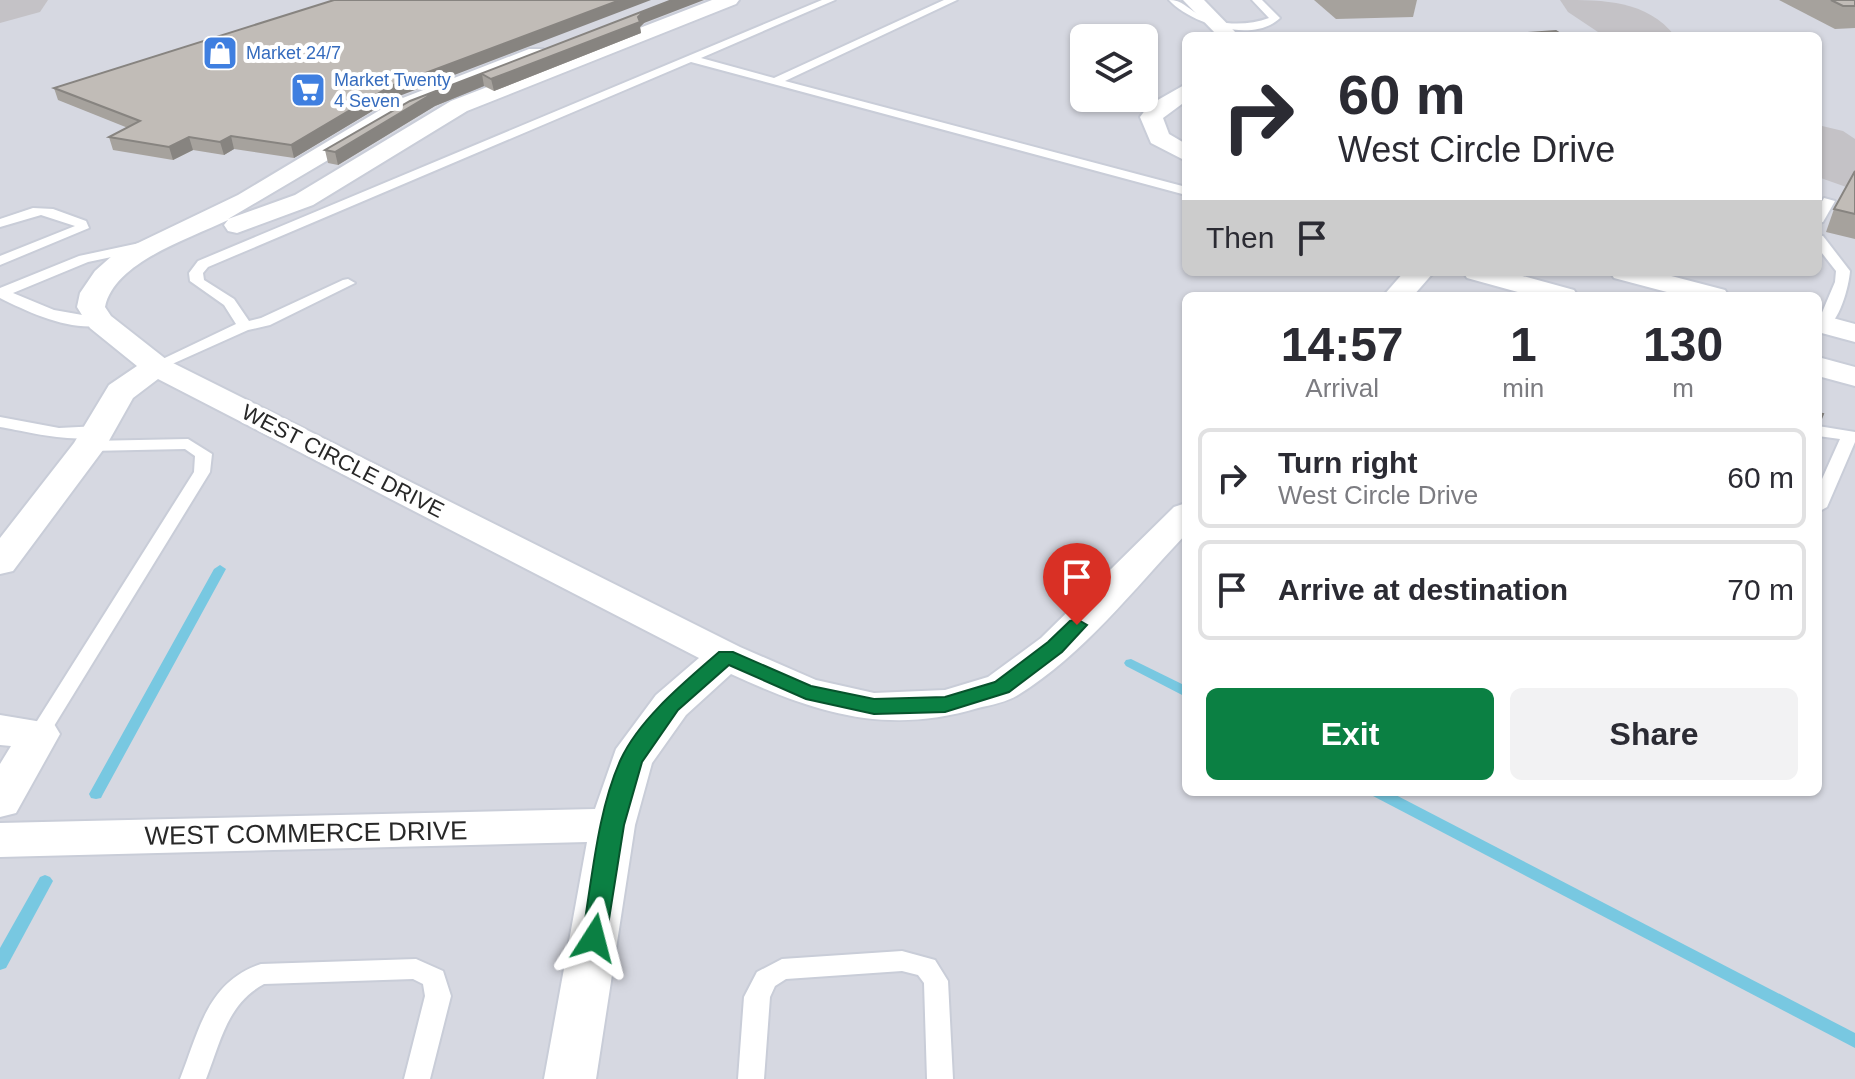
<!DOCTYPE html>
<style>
:root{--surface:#fff;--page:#f2f2f3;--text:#2b2b33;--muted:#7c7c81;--line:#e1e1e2;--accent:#0b8043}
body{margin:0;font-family:Helvetica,sans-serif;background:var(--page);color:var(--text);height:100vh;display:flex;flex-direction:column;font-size:30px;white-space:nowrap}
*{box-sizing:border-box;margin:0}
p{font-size:26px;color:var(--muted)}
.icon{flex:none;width:44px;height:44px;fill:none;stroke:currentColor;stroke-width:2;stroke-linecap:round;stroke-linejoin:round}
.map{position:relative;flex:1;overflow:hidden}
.drawer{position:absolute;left:1182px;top:292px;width:640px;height:504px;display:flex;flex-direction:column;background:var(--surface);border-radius:12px;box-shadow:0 2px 6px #0004}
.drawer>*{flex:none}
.hud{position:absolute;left:1182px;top:32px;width:640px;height:244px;border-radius:12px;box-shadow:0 2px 6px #0004;background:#fff;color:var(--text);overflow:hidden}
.fabs{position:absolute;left:1070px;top:24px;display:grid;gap:16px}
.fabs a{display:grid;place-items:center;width:88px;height:88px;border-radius:12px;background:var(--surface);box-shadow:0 2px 6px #0004;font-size:40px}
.pin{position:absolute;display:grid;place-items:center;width:68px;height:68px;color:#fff;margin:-82px -34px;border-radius:50% 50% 50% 0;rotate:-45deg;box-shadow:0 0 8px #0007}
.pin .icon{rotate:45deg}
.me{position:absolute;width:88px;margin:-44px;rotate:9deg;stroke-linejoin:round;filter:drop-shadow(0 0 6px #0008)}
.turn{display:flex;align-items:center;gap:28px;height:168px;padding:0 24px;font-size:36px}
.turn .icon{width:104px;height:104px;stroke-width:2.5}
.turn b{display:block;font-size:56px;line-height:68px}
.then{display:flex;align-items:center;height:76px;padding:0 24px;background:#0003;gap:16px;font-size:30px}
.eta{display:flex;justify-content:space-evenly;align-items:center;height:136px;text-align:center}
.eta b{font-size:48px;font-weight:600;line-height:56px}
.cta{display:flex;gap:16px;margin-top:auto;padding:16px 24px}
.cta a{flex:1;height:92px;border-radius:12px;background:var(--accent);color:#fff;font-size:32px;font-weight:600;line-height:92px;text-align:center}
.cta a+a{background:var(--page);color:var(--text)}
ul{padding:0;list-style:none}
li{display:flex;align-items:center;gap:24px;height:100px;margin:0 16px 12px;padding:0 8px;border:4px solid var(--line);border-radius:12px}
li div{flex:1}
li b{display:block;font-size:30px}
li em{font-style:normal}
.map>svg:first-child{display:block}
.airport{fill:#d6d8e1;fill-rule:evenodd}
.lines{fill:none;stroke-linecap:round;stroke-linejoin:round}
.stream{fill:#78c8e1;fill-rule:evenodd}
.taxiway{fill:#c4c2c6;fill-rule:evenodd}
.lane-casing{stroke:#c9cdd8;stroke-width:4}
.street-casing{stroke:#c9cdd8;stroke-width:4}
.lane{fill:#fff;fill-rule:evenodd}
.street{fill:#fff;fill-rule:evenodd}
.wall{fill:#a6a29d}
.shaded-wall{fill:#878480}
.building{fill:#c1bcb7;stroke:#878480;stroke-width:2}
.route{fill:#0b8043;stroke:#07532c;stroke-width:2}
.labels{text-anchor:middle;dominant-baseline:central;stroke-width:8;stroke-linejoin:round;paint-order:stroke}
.far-shop-label{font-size:18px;fill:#366cbe;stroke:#fff;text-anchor:start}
.street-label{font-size:22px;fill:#282828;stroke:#fff}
.near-street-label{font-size:26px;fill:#282828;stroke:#fff}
</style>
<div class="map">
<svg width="1855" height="1079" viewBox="0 0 1855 1079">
<rect width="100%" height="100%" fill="#e9e2db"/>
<path class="airport" d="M0,0H1855V1079H0ZM1186,36H1818V272H1186ZM1084,38H1144V98H1084ZM1186,296H1818V792H1186Z"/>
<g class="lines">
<g class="stream">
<path d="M220,565L226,569L103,794L101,798L96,799L91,798L89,794L214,569Z"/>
<path d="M1131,659L1186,686V697L1126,666L1124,663L1126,660Z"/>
<path d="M1371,792H1390L1855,1033V1048L1373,796Z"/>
<path d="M45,875L50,877L53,881L6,968L0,970V948L40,877Z"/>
</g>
<g class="taxiway">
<path d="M0,0H48L40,12L0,23Z"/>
<path d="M1560,0C1605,0 1646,0 1675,36H1604L1568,12Z"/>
<path d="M1818,125L1843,131L1855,139V186L1849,188L1818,177Z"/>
</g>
<defs>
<g id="lane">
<path d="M822,0H835L701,58L774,78L944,0H957L785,81L1186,187V195L691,62L208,267L203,273L204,280L234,299L249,321L261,318L343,280L348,279L355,283L270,325L248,330L161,369L156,371L148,366L236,324L224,305L190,281L189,273L198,261Z"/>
<path d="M1169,0C1182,0 1187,8 1198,14C1219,26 1247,26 1269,18L1252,0H1262L1280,18C1253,44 1191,24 1169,0Z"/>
<path d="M1824,198L1835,201L1823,222L1818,223V208Z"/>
<path d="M33,208L53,209L86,221L89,228L0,265V256L75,226L41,215L0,227V219Z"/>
<path d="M1818,235L1823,236L1850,271C1849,286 1839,324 1824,329L1819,328L1818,322L1835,282L1836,271L1818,248Z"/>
<path d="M149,241L156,245L154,248L88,262L13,293L54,310L105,319V325C71,332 30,313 0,298V288L79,256Z"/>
<path d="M0,417L59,428L99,426L107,431C88,448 25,431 0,427Z"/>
<path d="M1818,426L1855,432V442L1827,507L1818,512V488L1840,439L1818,436Z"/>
<path d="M188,439L212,454L210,472L46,739H32L28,734L32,729L194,472L195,456L185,449L89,451L81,446L89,441Z"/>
<path d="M902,951L935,960L948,981L953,1079H927L924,983L918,975L902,971L786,979L775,986L770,997L764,1079H738L744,997L757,972L782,959Z"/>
<path d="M416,959L443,971L451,996L430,1079H404L425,996L423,984L413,979L264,984C227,1004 221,1041 206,1079H180C199,1031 207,982 261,964Z"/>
</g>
<g id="street">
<path d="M712,0H739L736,4L467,111L313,205L237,233L228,231L224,225L228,220C189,239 114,262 105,307L111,316L167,360L740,647L816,680L874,693L945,690L988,677L1041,638L1174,507L1186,503V534C1134,589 1083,655 1018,695C1007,702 991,705 978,708C886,736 814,712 731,674L686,715L652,763L635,825L596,1079H544L587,842L0,857V823L595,809L616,749L656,695L699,658L158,379L133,398L106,446L13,571L0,574V538L74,443L109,385L137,366L90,328L77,307L80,293L95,271L113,255L238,195L395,101L529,49H543L546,53L543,57L411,111L228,219L295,195L451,101Z"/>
<path d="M1183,0H1204L1239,36H1218Z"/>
<path d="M1186,84V101L1163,118L1169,134L1186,144V161L1151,143L1140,117L1149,105Z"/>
<path d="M1404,272H1434L1413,296H1383Z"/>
<path d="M1463,272H1508L1574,290L1578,296H1532L1467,278Z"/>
<path d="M1610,272H1656L1725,290L1729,296H1682L1614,278Z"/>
<path d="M1818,314L1855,324V342L1818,332Z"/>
<path d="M1818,357L1855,367V386L1818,376Z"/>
<path d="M0,715L54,724L60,734L16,813L0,817V764L11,746L0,745Z"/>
</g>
</defs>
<use href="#lane" class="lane-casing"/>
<use href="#street" class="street-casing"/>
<use href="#lane" class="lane"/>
<use href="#street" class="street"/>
</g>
<g class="wall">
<path d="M672,0L644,23L640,27L641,33L494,91L484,86L435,106L338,165L328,163L325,150L410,101Z"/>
<path d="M1314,0H1417L1413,17L1336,19Z"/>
<path d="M1779,0H1855V28L1835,29Z"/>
<path d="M54,88L394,98L294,158L234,149L224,155L193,150L173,160L113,150L109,137L128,128L58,100Z"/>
<path d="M1855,171V239L1826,232L1834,209Z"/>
</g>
<g class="shaded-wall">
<path d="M620,0H651L394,98L294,158L291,145L391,86Z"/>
<path d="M674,0H704L644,23L640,27L641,33L494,91L491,79L638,17L643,12Z"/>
<path d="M482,74L484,86L435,106L338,165L335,152L432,94Z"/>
<path d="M231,136L234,149L224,155L220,142Z"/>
<path d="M189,137L193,150L173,160L169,147Z"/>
</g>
<g class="building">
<path d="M334,0H620L391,86L291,145L231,136L220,142L189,137L169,147L109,137L140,121L54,88Z"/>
<path d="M672,0H674L643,12L638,17L640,22L491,79L482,74L432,94L335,152L325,150L410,101Z"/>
<path d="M1831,0H1855V6H1843Z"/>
<path d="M1556,31L1564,36H1499L1497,35Z"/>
<path d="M1855,171V214L1834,209Z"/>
<path d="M1818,413L1823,414L1818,426Z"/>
</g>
<path class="route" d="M1077,619L1087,625L1062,652L1009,692L945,712L874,714L806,699L729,665L678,710L642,762L624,825L606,938L603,945L594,948L585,945L582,938C592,882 597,811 621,759C640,718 686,681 719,652H733L811,686L874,699L945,697L995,682L1048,642L1070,621Z"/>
<defs>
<symbol id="shop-square" viewBox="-11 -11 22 22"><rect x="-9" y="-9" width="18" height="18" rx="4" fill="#3f7fe0" stroke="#fff"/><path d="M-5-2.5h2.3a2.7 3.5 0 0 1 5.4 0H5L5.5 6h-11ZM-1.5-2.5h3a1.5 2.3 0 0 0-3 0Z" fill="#fff"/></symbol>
<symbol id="supermarket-square" viewBox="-11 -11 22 22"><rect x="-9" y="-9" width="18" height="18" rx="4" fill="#3f7fe0" stroke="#fff"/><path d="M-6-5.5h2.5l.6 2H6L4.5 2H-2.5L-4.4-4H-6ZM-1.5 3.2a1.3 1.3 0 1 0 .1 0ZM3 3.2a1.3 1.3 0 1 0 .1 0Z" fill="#fff"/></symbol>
</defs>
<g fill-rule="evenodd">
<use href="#shop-square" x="200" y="33" width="40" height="40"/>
<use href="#supermarket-square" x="288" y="70" width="40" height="40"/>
</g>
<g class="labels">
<g class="far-shop-label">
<text x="246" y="53">Market 24/7</text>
<text x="334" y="80">Market Twenty<tspan x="334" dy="21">4 Seven</tspan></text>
</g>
<g class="street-label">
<text transform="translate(343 461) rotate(27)">WEST CIRCLE DRIVE</text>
</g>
<g class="near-street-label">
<text transform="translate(306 833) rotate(-1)">WEST COMMERCE DRIVE</text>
</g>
</g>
</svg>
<div class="fabs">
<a><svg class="icon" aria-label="layers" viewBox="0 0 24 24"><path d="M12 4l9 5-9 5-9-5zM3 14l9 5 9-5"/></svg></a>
</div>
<div class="pin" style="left:1077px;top:625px;background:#d93025"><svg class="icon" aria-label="arrive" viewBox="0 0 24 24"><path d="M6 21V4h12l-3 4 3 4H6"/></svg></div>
<svg class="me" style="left:594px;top:938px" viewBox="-20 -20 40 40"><path d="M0-17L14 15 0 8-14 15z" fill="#0b8043" stroke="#fff" stroke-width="4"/></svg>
<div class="hud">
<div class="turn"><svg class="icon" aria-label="right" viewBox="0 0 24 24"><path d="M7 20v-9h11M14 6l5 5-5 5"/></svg><div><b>60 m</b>West Circle Drive</div></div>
<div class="then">Then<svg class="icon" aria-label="arrive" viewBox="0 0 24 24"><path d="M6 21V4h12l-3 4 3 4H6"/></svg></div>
</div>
<section class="drawer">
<div class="eta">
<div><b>14:57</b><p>Arrival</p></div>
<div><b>1</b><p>min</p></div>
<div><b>130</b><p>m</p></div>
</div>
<ul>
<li><svg class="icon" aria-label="right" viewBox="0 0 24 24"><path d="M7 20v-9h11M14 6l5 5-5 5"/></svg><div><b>Turn right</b><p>West Circle Drive</p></div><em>60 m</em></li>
<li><svg class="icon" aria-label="arrive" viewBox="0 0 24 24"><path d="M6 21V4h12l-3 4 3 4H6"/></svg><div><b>Arrive at destination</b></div><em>70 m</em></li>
</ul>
<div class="cta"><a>Exit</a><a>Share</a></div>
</section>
</div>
